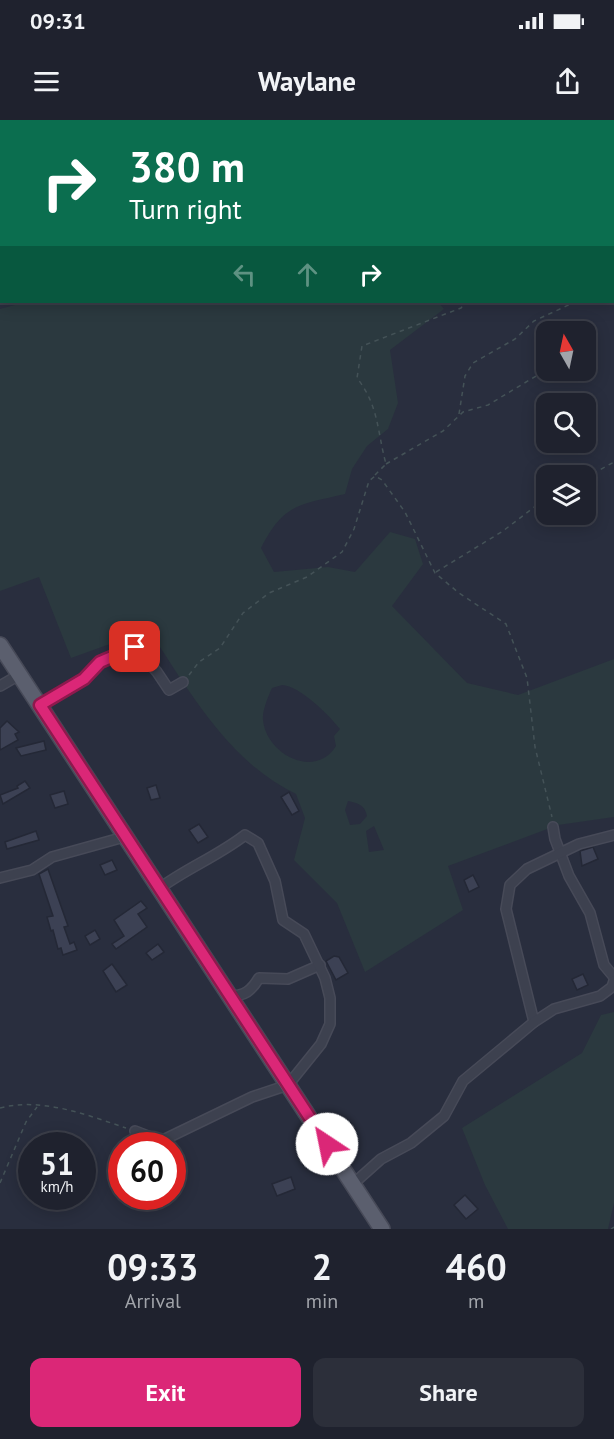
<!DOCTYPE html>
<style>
:root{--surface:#1f222e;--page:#2c2f3a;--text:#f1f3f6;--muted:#a1a4aa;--line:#3c3f4a;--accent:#db2777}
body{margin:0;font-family:"PT Sans",sans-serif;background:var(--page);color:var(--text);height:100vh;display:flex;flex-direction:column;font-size:22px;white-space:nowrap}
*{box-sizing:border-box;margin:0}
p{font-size:20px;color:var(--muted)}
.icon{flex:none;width:33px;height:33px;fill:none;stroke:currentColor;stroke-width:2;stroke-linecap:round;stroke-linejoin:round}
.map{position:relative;height:1109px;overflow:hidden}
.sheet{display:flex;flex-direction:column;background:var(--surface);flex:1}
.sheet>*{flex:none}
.top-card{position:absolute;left:0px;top:0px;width:615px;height:183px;box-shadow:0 3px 15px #0003,0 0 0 2px var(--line);background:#0b6e4f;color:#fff;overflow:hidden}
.needle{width:39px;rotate:351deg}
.buttons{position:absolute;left:536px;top:201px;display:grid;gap:12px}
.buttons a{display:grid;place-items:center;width:60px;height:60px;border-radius:12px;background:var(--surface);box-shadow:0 3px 15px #0003,0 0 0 2px var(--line);font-size:30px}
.speed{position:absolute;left:18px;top:1012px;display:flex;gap:12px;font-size:30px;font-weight:700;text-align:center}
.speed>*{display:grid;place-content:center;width:78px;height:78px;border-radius:50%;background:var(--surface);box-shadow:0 3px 15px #0003,0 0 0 2px var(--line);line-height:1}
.speed small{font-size:15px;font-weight:400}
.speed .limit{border:9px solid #d22;background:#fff;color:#111}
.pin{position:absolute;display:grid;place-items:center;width:51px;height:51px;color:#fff;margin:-26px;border-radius:12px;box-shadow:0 3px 9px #0006}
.me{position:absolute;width:66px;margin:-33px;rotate:326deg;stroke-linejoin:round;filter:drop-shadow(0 0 4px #0008)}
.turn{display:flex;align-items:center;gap:21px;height:126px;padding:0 30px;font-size:27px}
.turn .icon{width:78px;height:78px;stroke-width:2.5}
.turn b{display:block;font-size:42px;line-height:51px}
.lanes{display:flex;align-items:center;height:57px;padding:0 30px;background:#0003;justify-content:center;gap:30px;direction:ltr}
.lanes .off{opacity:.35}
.eta{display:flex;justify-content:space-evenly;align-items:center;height:102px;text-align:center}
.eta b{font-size:36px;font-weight:600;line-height:42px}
.primary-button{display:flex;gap:12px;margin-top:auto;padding:12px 30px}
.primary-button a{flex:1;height:69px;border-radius:12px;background:var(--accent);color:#fff;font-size:24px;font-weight:600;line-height:69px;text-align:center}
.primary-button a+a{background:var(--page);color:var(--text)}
.status{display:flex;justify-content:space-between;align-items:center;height:42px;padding:0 30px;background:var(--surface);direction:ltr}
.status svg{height:16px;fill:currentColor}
header{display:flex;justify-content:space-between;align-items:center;height:78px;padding:0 30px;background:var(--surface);font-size:27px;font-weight:600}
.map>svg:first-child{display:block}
.green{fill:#2b393f;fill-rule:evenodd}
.building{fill:#3c4154;stroke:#242836;stroke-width:1.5}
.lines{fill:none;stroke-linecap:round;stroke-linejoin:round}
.street-casing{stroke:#474a58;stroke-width:12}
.primary-casing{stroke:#474a58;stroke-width:18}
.path{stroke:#445257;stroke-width:1.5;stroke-dasharray:4.5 4.5;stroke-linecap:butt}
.street{stroke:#3d414f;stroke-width:9}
.primary{stroke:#5b5f6e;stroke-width:15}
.route-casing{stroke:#8e194d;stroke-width:15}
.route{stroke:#db2777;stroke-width:10}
</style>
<div class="status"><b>09:31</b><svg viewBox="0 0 49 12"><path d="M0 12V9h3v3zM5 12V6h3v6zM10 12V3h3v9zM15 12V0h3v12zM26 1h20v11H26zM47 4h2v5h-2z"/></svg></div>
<header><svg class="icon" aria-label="menu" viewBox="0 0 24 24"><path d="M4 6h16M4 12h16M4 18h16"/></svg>Waylane<svg class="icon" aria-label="share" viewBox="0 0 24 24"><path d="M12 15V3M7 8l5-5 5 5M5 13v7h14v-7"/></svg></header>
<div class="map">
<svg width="614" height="1109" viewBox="0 0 614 1109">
<rect width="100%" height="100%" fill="#292e3e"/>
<g class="green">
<path d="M0,0H386V1L2,2L1,65Z"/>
<path d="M26,182H438L444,189L390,230L398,283L388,309L367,326L352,349L345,374C299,385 284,383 261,428L274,452L328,447L355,452L390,412L415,419L423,444L392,486L467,563L518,575L614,539V697L558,705L448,746L463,790L365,852L337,783L294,740L305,698L296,674C229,642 189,571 149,510L71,538L39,457L0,471V189ZM282,565C300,566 329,595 340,609L334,616L336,626C315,660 266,634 263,600C262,591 268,577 272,568ZM348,681C358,683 365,685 367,696L360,704L350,705L345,690ZM374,706L384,730L369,732L366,711Z"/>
<path d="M614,892V1083L608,1109H508L485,1065L462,1008L582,933L601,895Z"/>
</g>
<g class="building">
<path d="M7,601L19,612L15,614L18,620L0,630V608Z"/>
<path d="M44,621L46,630L21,636L16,628Z"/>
<path d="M25,661L30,668L3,684L0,675L18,668L17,666Z"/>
<path d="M156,665L160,678L151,680L147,668Z"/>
<path d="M64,671L68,684L55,688L50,675Z"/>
<path d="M289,672L299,691L292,695L281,677Z"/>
<path d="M199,704L208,717L198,723L189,710Z"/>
<path d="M36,711L39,720L7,729L5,722Z"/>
<path d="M593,727L598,739L582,746L580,731Z"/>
<path d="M112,740L117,750L105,755L100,745Z"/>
<path d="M48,749L68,806L64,807L70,824L74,822L77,830L63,835L61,828L58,829L53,810L51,811L47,797L53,796L39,754Z"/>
<path d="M473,755L479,767L469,772L464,760Z"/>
<path d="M141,781L147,788L138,794L147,807L116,829L112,824L124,816L114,800Z"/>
<path d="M95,810L100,819L90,825L85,816Z"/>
<path d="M158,824L164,832L152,840L146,833Z"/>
<path d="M334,836L339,837L348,853L336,860L326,841Z"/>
<path d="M112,844L127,865L116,872L103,851Z"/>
<path d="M583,854L588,865L577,870L572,859Z"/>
<path d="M291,1057L295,1069L277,1076L272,1064Z"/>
<path d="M465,1075L478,1089L466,1099L454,1085Z"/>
</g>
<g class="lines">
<defs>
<g id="street">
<path d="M0,566L19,555"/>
<path d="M40,585L84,559L100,542L135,527L157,552L169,570L183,562"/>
<path d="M553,707L555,719L569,756L590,793L604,845L614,857"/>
<path d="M0,758L32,750L52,737L124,717"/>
<path d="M229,876C245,876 251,871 259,858L288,859L320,845"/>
<path d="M534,902L506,789L510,765L527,749L579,724L614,715"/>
<path d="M135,1011L161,1021L252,977L288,965L321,924L330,904V878L325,858L304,814L283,800L275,761L258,723L245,715C218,736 187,748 160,768"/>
<path d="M353,1064L381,1039L411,1023L444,996L463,961L534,902L554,889L600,876L612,867L614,861"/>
</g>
<path id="primary" d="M0,525L382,1109"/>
</defs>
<use href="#street" class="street-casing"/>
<use href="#primary" class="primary-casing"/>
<g class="path">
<path d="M356,2V0"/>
<path d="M544,2L546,0"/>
<path d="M585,234L592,231"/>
<path d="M459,294L465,256L473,243L515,219L534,201L575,182"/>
<path d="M386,344L443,311L463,292L488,285L546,250"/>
<path d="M375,355L386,344C377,311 379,286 357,258L362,226L461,188L466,182"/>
<path d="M585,358L614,342"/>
<path d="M436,452L503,411L546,378"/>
<path d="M189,555L199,542L220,528L243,493L269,473L307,457L342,432L354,409L369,361L375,356L382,360L405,392L435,453L459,473L506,504L527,558L535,627L552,697"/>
<path d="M0,988C42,977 87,995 126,1008"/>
<path d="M0,1063L26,1002L37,987"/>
<path d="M611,1109L614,1107"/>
</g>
<use href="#street" class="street"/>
<use href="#primary" class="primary"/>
</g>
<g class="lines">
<defs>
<path id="route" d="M135,527L100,542L84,559L40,585L327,1024"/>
</defs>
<use href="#route" class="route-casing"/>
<use href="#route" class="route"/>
</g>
</svg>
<div class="buttons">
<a><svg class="needle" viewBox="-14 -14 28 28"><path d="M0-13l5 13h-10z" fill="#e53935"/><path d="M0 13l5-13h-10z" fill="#a1a4aa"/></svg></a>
<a><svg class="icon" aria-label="search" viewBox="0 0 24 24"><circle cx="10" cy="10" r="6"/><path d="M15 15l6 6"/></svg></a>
<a><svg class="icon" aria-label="layers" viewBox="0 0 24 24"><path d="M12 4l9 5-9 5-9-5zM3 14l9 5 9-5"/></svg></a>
</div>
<div class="speed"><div>51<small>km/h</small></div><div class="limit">60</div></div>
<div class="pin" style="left:135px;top:527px;background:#d93025"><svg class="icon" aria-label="arrive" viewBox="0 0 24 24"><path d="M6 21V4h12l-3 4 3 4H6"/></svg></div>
<svg class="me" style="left:327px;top:1024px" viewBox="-20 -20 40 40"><circle r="19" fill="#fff"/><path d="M0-13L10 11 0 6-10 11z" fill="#db2777"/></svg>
<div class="top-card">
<div class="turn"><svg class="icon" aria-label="right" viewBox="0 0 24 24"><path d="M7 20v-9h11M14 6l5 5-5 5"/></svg><div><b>380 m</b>Turn right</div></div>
<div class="lanes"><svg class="icon off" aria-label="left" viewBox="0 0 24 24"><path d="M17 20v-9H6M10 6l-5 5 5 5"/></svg><svg class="icon off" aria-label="ahead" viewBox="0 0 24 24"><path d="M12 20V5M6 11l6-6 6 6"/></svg><svg class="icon" aria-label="right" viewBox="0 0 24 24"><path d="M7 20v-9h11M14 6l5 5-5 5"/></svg></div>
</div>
</div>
<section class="sheet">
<div class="eta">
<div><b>09:33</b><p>Arrival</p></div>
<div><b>2</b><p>min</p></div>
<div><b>460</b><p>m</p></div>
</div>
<div class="primary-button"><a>Exit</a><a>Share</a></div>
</section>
